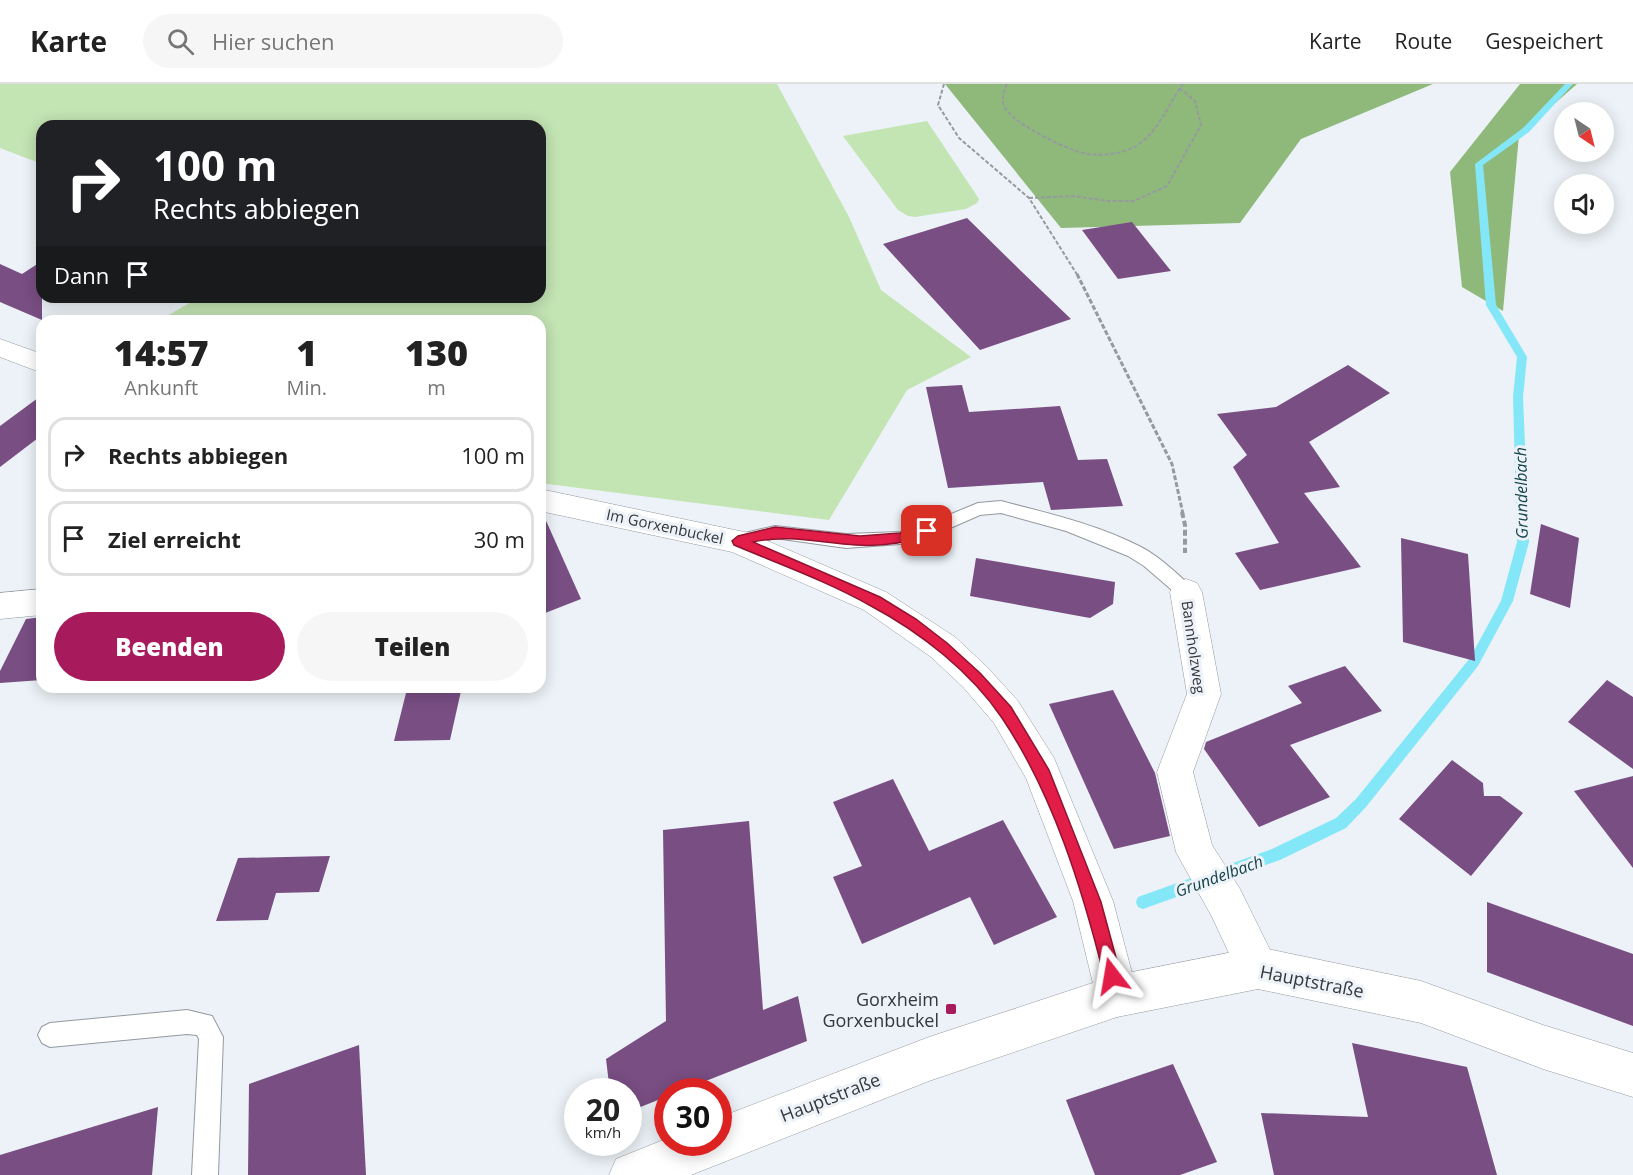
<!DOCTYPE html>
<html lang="de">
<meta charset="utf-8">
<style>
:root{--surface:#fff;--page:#f6f6f6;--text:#222;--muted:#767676;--line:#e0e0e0;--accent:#a71a5c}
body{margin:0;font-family:"Open Sans",sans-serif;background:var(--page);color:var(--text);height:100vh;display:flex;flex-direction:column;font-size:22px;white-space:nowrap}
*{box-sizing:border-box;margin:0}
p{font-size:20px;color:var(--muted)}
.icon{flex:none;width:33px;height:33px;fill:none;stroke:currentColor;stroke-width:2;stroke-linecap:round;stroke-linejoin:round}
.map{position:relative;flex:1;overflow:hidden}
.details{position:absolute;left:36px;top:231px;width:510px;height:378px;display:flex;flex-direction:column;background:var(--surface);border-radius:18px;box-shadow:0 3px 15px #0003}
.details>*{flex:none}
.banner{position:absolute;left:36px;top:36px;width:510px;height:183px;border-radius:18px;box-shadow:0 3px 15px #0003;background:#202124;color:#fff;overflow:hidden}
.needle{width:39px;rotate:145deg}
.controls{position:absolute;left:1554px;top:18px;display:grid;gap:12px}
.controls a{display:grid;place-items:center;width:60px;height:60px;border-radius:50%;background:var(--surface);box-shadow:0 3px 15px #0003;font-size:30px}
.speed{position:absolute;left:564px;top:994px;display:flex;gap:12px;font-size:30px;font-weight:700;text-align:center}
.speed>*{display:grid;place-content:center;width:78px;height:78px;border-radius:50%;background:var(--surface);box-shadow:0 3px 15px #0003;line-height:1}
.speed small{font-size:15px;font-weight:400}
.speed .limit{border:9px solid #d22;background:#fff;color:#111}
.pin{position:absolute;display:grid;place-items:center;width:51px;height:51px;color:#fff;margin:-26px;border-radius:12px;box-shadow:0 3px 9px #0006}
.me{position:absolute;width:66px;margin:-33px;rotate:346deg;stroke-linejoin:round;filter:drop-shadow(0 0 4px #0008)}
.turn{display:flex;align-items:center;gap:21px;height:126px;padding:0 18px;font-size:27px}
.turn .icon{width:78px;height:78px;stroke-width:2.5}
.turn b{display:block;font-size:42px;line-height:51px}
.then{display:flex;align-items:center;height:57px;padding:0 18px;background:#0003;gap:12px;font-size:22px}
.eta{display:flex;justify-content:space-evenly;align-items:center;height:102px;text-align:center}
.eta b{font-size:36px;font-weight:800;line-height:42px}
.primary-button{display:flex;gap:12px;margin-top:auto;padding:12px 18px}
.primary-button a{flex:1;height:69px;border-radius:36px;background:var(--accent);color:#fff;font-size:24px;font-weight:800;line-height:69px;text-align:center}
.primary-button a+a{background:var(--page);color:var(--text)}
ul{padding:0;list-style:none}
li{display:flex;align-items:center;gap:18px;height:75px;margin:0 12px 9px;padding:0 6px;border:3px solid var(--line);border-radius:18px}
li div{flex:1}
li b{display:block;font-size:22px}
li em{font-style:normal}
header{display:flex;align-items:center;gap:36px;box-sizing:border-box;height:84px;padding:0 30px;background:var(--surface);border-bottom:2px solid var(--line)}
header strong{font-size:28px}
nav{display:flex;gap:33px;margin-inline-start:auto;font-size:21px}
.search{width:420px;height:54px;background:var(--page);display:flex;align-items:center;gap:15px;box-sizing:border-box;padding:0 21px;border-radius:33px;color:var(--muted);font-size:22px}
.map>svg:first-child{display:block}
.green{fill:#c3e4b3}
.forest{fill:#8fb97b}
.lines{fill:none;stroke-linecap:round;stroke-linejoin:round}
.stream{fill:#84e7f8;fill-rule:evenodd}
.building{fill:#794e83}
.service-casing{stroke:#93999e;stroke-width:2}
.minor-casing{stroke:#93999e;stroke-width:1}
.secondary-casing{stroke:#93999e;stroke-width:1}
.path-far2{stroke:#969a9e;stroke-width:2;stroke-dasharray:4 2;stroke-linecap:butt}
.path-far1{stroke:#969a9e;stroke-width:3;stroke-dasharray:5 2;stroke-linecap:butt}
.path{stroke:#969a9e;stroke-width:4;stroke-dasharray:6 3;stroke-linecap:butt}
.service{fill:#fff;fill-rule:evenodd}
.minor{fill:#fff;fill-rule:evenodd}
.secondary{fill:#fff;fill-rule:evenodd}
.route{fill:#e11d48;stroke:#92132f;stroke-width:1.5}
.poi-dot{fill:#a71a5c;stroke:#ecf2f7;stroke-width:2}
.labels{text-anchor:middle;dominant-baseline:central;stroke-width:6;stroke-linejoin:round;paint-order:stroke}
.street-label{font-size:15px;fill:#35373a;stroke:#ecf2f7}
.water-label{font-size:16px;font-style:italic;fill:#134249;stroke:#ecf2f7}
.near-street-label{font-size:18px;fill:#35373a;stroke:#ecf2f7}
.near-poi-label{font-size:18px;fill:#35373a;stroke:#ecf2f7;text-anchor:end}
</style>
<header>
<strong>Karte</strong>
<div class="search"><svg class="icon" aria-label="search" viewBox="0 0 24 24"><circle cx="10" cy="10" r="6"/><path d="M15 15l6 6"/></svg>Hier suchen</div>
<nav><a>Karte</a><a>Route</a><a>Gespeichert</a></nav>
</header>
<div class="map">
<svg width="1633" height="1091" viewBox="0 0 1633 1091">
<rect width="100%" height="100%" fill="#ecf2f7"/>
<g class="green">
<path d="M0,0H777L849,133L881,206L971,273L907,306L829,436L540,399V237H158L200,213H540V42H42V80L0,64Z"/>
<path d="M927,37L979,115L977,119L966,125L915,133L908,132L898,126L843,52Z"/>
</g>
<g class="forest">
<path d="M945,0H1433L1301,55L1240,139L1061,144Z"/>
<path d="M1520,0H1577L1519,51L1503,227L1462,203L1450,88Z"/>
</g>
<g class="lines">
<path class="stream" d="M1565,0H1573L1529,48L1483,81L1496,221L1527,273L1523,313L1529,458L1513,517L1478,582L1366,723L1346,744L1280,776L1143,825L1138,823L1136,818L1138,813L1272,765L1336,734L1356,715L1470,574L1501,517L1517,458L1513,313L1517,273L1486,221L1475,80L1523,44Z"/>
</g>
<g class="building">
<path d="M967,134L1021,187L1071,235L980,266L883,160Z"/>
<path d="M1132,138L1171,187L1118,195L1082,146Z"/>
<path d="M42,177V236L0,218V180L22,190Z"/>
<path d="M1348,281L1390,309L1309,358L1340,403L1304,409L1361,483L1260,506L1235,469L1279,459L1233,383L1247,371L1217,330L1276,323Z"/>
<path d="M962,301L969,328L1060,322L1078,376L1107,375L1123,422L1051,426L1043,398L948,404L926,303Z"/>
<path d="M42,311V351L0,383V342Z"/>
<path d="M540,429L543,430L581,515L540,531Z"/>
<path d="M1541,440L1579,454L1570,524L1530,510Z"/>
<path d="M1401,454L1468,470L1475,577L1403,558Z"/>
<path d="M976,474L1115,498L1113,520L1090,534L970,512Z"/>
<path d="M42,533V596L0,599V587L26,535Z"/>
<path d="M1345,582L1382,627L1290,661L1330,713L1259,743L1204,665L1206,658L1302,619L1288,602Z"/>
<path d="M1607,596L1633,613V685L1568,638Z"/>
<path d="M1113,606L1155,689L1170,752L1114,765L1049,620Z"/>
<path d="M461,607L450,656L394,657L406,609Z"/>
<path d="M1452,676L1483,699L1484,712H1500L1523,729L1471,792L1399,735Z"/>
<path d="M1633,692V784L1574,707Z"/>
<path d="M893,695L929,767L1003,736L1057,833L994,861L970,813L862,860L833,793L862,782L833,718Z"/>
<path d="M749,737L763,926L798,912L807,957L678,1008H668V1012L628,1028V1008H610L606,975L666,937L663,746Z"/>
<path d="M330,772L319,808L276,809L268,836L216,837L238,774Z"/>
<path d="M1487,818L1633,870V942L1487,888Z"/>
<path d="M1352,959L1467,983L1497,1091H1274L1261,1029L1368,1033Z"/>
<path d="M359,961L366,1091H248L249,1000Z"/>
<path d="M1173,980L1217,1078L1180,1091H1095L1066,1016Z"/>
<path d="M158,1023L152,1091H0V1071Z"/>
</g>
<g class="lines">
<defs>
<g id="service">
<path d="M1001,417C1047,429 1099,441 1141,463C1160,473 1176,489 1192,503L1195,508L1192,513L1186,515L1180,513L1144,482L1128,472L1066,447L1001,429L980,431L932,452L900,460L846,464L775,454L738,464L732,462L730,457L732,452L775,442L846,450L900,448L922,442L978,419Z"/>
<path d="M187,926L212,932L223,953L218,1091H192L199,955L197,951L187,950L50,963L42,959L38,951L42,943L50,939Z"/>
</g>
<g id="minor">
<path d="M0,255L42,270V289L0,273Z"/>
<path d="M540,405L749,449L886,508L955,553L987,583L1018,617L1054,674L1113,817L1138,912L1132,927L1117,933L1102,927L1096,912L1073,817L1026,694L994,639L963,603L931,573L864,526L732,468L540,427Z"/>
<path d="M1186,495L1197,499L1202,508L1221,610L1193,688L1212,761L1240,805L1279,884L1273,899L1258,905L1243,899L1212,833L1176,768L1157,688L1187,610L1170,508L1175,499Z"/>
<path d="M42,505V531L0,535V509Z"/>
</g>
<path id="secondary" d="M1258,863L1421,897L1543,941L1633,969V1013L1543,985L1421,939L1258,905L1117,933L929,997L691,1091H609L616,1075L668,1054V1059H718V1034L929,953L1117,891Z"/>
</defs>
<use href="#service" class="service-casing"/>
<use href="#minor" class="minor-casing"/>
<use href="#secondary" class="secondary-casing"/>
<g class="path-far2">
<path d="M944,0L938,21L959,54L1029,114L1078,192"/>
<path d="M1007,0C1004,7 1001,14 1004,22C1011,39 1069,67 1087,70C1103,72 1122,70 1136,62C1159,48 1168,20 1183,0"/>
<path d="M1029,114L1074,112L1108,117H1134L1167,102L1201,41L1195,17L1179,4"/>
</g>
<path class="path-far1" d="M1077,190L1172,380L1183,430"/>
<path class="path" d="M1182,428L1185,441V469"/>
<use href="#service" class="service"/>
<use href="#minor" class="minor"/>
<use href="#secondary" class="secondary"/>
</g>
<path class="route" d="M927,442L931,444L933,447L931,451C908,458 881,463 856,461C821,459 788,450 753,458L880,513L916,535L947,559L980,589L1011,623L1049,686L1101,818L1121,892L1118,898L1112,900L1106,898L1104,892C1082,804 1053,710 1002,634C971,588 920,548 871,522C829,498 779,480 734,461L732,457L738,452L775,443L860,452L900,449Z"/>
<rect class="poi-dot" x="945" y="919" width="12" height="12" rx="3"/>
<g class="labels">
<g class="street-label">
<text transform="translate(665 442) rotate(12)">Im Gorxenbuckel</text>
<text transform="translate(1194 563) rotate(82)">Bannholzweg</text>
</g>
<g class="water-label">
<text transform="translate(1521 409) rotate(-91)">Grundelbach</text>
<text transform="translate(1219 792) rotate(-20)">Grundelbach</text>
</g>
<g class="near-street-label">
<text transform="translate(1312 897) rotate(11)">Hauptstraße</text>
<text transform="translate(830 1013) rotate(-21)">Hauptstraße</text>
</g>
<g class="near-poi-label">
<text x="939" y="915">Gorxheim<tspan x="939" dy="21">Gorxenbuckel</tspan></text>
</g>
</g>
</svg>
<div class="controls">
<a><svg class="needle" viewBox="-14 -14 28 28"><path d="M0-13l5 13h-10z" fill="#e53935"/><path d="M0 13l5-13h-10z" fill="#767676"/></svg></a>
<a><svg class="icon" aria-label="sound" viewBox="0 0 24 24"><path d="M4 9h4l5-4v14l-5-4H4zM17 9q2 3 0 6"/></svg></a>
</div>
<div class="speed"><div>20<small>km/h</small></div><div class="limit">30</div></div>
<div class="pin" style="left:927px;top:447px;background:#d93025"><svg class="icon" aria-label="arrive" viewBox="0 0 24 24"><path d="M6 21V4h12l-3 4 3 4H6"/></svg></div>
<svg class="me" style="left:1112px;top:892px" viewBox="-20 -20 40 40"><path d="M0-17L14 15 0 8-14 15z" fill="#e11d48" stroke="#fff" stroke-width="4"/></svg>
<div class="banner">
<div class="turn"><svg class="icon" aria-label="right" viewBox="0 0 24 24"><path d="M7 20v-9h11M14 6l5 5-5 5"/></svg><div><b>100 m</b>Rechts abbiegen</div></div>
<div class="then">Dann<svg class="icon" aria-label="arrive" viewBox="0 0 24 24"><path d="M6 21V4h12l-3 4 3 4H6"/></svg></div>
</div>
<section class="details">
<div class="eta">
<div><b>14:57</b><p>Ankunft</p></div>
<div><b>1</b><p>Min.</p></div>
<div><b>130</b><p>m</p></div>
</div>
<ul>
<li><svg class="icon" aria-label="right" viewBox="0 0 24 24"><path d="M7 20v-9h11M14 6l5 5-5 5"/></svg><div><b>Rechts abbiegen</b></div><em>100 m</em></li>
<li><svg class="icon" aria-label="arrive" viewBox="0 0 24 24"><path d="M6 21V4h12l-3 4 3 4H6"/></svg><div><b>Ziel erreicht</b></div><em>30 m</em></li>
</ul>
<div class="primary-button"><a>Beenden</a><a>Teilen</a></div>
</section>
</div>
